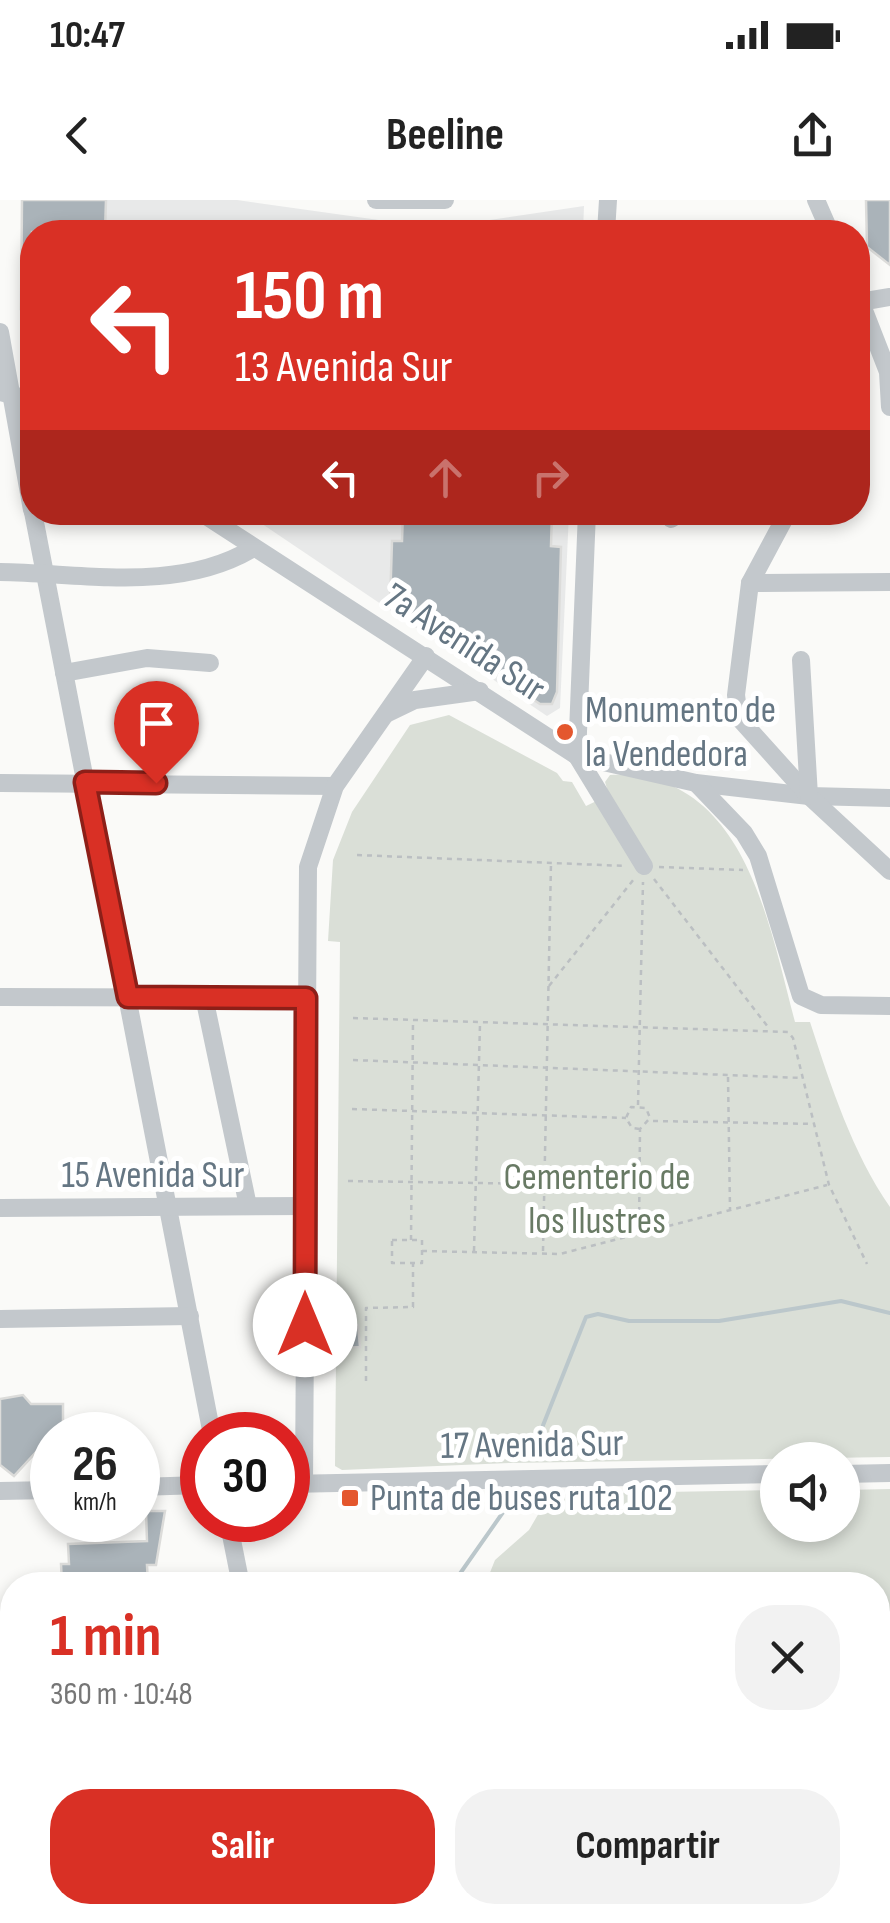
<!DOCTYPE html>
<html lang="es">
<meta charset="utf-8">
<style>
:root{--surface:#fff;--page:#f2f2f2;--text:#222;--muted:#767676;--accent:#d93025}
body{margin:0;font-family:"Sofia Sans Condensed",sans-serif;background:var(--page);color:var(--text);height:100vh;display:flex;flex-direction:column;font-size:38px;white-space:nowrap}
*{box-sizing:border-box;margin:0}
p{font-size:32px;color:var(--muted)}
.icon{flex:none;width:55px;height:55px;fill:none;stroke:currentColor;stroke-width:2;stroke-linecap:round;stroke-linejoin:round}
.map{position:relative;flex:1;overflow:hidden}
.side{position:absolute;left:0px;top:1372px;width:890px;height:352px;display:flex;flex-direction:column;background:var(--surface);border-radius:40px 40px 0 0;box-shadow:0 5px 15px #0003}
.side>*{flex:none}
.hud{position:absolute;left:20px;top:20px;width:850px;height:305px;border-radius:40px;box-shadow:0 5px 15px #0003;background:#d93025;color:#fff;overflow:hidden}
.fabs{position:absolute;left:760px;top:1242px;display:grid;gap:20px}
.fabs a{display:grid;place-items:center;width:100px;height:100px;border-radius:50%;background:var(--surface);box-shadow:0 5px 15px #0003;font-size:50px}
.speed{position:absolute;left:30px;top:1212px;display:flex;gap:20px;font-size:50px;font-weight:700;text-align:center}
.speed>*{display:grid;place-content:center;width:130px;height:130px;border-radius:50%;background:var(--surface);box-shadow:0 5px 15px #0003;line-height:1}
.speed small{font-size:25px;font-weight:400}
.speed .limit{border:15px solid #d22;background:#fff;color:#111}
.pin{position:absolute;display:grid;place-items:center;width:85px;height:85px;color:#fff;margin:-102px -42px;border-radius:50% 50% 50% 0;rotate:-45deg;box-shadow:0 0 10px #0007}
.pin .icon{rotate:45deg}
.me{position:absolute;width:110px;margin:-55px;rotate:0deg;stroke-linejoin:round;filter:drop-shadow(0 0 8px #0008)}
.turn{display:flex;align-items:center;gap:35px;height:210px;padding:0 50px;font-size:45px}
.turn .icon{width:130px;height:130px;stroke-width:2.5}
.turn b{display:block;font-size:70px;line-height:85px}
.lanes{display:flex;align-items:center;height:95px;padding:0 50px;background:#0003;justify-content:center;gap:50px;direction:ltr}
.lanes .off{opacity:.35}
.round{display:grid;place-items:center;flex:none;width:105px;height:105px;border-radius:40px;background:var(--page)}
.head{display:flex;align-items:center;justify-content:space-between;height:170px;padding:0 50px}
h1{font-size:60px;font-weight:700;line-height:75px;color:var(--accent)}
.action{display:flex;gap:20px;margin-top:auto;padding:20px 50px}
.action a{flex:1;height:115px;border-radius:40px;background:var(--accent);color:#fff;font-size:40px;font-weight:700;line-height:115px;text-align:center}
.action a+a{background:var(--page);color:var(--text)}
.status{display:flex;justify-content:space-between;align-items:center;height:70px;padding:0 50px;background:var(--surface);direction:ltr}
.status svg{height:28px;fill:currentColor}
header{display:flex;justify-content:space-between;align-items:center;height:130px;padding:0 50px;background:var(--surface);font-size:45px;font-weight:700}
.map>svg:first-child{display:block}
.built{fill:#e8e9e9}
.green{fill:#dadfd7}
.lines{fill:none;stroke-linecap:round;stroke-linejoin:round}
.stream{stroke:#bbc7cb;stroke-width:4}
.building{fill:#aab3b9;stroke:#dcdcda;stroke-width:2.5}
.path{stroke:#bbbfc2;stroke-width:2.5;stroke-dasharray:5 5;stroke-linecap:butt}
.minor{stroke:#c3c8cc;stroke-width:18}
.route-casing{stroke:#8d1f18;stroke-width:25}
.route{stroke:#d93025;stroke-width:18}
.poi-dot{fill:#e4572e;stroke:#fff;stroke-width:4}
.labels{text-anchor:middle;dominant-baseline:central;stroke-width:10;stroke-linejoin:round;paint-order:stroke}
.street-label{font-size:38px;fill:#657683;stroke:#fff}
.poi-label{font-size:38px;fill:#657683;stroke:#fff;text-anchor:start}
.park-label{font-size:38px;fill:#687a64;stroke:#fff}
</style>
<div class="status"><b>10:47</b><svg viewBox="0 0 49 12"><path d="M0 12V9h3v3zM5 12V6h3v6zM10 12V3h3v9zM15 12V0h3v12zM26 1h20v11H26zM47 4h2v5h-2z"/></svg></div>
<header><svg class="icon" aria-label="back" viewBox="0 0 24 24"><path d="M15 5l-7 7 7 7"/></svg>Beeline<svg class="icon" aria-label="share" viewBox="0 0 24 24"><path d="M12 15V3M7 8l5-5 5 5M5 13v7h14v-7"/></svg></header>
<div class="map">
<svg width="890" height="1723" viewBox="0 0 890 1723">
<rect width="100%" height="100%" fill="#fafaf8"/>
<g class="built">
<path d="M22,0H237L436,28L584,6L583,32H32V151L23,105Z"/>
<path d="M246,313H569L560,508L547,516Z"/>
</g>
<g class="green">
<path d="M449,515L557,573L563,581L572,582L586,606L609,595L605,582L610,575C745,569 769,725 795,822H810C831,886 852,952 890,1007V1257L509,1263L342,1270L335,1266L340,742L328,741L333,660L352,612L410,525Z"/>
<path d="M890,1289V1701L878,1702V1385H485L495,1360L529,1330L550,1294L777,1290L778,1325H842L843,1290Z"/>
</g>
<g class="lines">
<g class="stream">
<path d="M536,1243L586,1117L598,1114L629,1121H719L841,1101L890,1113"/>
<path d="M452,1385L506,1308"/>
<path d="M132,1723V1712"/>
</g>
</g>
<g class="building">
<path d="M22,0H106L105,32H32V109H21Z"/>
<path d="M866,0H890V65L867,47Z"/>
<path d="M403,312H552L551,346L561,347L557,492L552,504H540L390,405L392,341H402Z"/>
<path d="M358,1125L360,1147L343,1148L342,1127Z"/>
<path d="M23,1195L31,1204H63V1235H52V1277L38,1278V1250L14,1276L0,1265V1199Z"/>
<path d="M146,1311H165L156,1365H147L148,1385H62L61,1364H69L68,1344L147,1341Z"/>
</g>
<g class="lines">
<g class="path">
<path d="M357,655L626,666"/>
<path d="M659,667L743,670"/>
<path d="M654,679L768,827"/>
<path d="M549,786L634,679"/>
<path d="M353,818L788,832L793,838L829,985L867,1064"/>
<path d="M353,860L802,878"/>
<path d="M728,877L730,1009"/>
<path d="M638,905L643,682"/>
<path d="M352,909L626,918"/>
<path d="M653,921L815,924"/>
<path d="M348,981L542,984"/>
<path d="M639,1032L640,929L650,918L646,908L631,907L626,918L632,928L640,929"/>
<rect x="392" y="1040" width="30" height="23"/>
<path d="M411,1040L413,821"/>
<path d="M422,1051L560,1054L827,985"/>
<path d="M474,1051L480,824"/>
<path d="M543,1051L551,663"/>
<path d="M366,1181V1108L413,1107V1063"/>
</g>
<g class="minor">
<path d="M376,0H445"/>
<path d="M816,0L830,32"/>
<path d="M606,32L608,0"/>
<path d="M858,95L888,172L890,207"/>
<path d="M860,102L890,97"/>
<path d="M0,132L32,310"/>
<path d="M0,192L32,200"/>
<path d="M33,312L212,1235"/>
<path d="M200,312L577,556L696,583L809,596L890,598"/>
<path d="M587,312L577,556L644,666"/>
<path d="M788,312L750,383L736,495L739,518L809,596L890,671"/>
<path d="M671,319L682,312"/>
<path d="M0,372C84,373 177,393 252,349"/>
<path d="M750,383L890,382"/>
<path d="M801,460L809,596"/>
<path d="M64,473L147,458L210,463"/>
<path d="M386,514L415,500L480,491"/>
<path d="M0,583L335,586"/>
<path d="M697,584L744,633L758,656L801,796L821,805L890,806"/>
<path d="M0,797L306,798"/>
<path d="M204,797L248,1006"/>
<path d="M0,1008L306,1006"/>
<path d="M0,1119L190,1116"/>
<path d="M842,1274L890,1273"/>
<path d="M304,1283L308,667L335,586L426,456"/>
<path d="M288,1284L778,1274"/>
<path d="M138,1287L202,1285"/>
<path d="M0,1291L52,1290"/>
<path d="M228,1320L241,1385"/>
<path d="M0,1591L12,1597"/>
<path d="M309,1712L311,1723"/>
<path d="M39,1723V1712"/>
</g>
</g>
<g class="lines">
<defs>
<path id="route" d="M156,583L85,582L128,797L306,798L305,1125"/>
</defs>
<use href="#route" class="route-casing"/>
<use href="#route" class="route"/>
</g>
<g class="poi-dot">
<circle cx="565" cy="532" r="10"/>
<rect x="340" y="1288" width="20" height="20" rx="5"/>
</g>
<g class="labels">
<g class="street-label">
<text transform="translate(464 443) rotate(33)">7a Avenida Sur</text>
<text x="153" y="975">15 Avenida Sur</text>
<text transform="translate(532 1245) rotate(-1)">17 Avenida Sur</text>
</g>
<g class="poi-label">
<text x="585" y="510">Monumento de<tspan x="585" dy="44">la Vendedora</tspan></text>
<text x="370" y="1298">Punta de buses ruta 102</text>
</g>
<g class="park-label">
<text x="597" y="977">Cementerio de<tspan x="597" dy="44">los Ilustres</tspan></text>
</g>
</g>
</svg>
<div class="fabs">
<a><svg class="icon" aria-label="sound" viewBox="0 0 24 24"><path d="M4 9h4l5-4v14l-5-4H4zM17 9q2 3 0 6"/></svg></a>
</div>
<div class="speed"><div>26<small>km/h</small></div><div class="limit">30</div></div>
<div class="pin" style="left:156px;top:583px;background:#d93025"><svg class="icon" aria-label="arrive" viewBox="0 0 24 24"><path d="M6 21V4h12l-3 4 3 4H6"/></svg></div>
<svg class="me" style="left:305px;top:1125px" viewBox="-20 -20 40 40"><circle r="19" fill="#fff"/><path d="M0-13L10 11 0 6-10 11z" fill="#d93025"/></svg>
<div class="hud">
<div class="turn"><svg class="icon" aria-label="left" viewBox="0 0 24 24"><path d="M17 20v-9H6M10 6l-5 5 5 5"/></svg><div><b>150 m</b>13 Avenida Sur</div></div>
<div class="lanes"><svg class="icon" aria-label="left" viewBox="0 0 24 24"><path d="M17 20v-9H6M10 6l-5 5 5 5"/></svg><svg class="icon off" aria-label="ahead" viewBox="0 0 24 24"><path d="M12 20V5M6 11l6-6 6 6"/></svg><svg class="icon off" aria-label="right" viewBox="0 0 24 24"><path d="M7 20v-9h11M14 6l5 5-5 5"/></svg></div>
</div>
<section class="side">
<div class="head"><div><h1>1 min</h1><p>360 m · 10:48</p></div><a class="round"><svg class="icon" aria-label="close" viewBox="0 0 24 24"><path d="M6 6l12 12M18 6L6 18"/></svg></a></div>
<div class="action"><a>Salir</a><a>Compartir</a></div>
</section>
</div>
